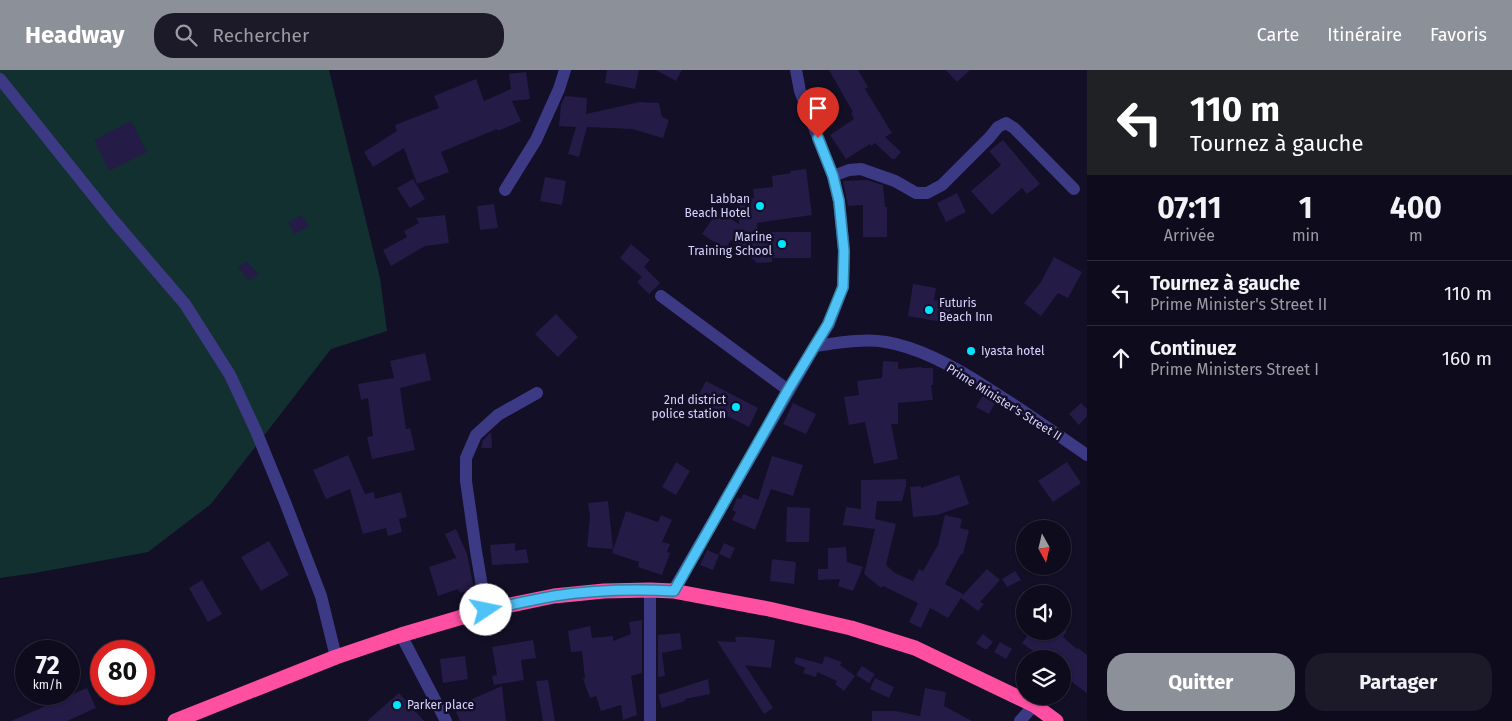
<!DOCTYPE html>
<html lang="fr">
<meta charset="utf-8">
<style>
:root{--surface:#0e0b1c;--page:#1c1929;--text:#f1f3f6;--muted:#9b9ba3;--line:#2e2b3b;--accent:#8c9099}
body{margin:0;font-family:"Fira Sans",sans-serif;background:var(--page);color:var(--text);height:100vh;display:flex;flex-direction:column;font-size:19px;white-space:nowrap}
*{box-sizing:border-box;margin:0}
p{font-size:16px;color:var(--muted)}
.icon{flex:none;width:28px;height:28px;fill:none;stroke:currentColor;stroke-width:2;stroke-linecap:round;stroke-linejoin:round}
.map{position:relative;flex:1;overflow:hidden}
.sheet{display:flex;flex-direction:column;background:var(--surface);width:425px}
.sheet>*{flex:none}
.hud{background:#202124;color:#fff;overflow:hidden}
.needle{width:32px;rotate:172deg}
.controls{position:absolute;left:1016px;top:450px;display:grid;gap:10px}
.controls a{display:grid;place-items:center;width:55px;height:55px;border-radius:50%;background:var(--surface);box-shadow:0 1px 4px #0004,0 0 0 1px var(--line);font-size:25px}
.speed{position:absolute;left:15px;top:570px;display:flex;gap:10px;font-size:25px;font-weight:700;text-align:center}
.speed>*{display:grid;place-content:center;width:65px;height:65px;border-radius:50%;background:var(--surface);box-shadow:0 1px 4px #0004,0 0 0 1px var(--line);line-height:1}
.speed small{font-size:12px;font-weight:400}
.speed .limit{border:8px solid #d22;background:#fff;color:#111}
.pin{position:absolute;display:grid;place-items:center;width:42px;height:42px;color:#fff;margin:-51px -21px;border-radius:50% 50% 50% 0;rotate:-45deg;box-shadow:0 0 5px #0007}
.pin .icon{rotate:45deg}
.me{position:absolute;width:55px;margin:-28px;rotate:79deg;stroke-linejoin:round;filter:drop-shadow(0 0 4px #0008)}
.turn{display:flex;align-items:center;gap:18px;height:105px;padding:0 20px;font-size:22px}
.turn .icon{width:65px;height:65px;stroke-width:2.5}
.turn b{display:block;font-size:35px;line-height:42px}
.eta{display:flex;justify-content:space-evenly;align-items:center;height:85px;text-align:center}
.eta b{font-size:30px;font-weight:700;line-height:35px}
.cta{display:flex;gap:10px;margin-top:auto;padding:10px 20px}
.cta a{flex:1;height:58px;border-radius:20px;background:var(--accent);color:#fff;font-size:20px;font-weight:700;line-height:58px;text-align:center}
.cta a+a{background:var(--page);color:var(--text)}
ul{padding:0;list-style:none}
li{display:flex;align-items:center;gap:15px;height:65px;padding:0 20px;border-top:1px solid var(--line)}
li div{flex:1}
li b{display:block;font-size:19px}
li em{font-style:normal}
header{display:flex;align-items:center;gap:30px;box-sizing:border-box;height:70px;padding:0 25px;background:var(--accent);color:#fff}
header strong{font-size:24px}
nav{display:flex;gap:28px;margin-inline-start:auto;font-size:18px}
.search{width:350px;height:45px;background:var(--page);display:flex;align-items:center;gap:12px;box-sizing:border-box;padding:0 18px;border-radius:20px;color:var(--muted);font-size:19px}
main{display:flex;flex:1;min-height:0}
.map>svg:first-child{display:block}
.green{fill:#12302f}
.building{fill:#241b47}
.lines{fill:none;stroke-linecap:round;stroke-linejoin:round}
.street{stroke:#3d3a85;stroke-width:12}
.highway{stroke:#ff4fa3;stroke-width:15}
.route-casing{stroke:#337fa1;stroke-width:12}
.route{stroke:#4fc3f7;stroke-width:9}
.poi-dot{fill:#00e5ff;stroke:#130f26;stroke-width:2}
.labels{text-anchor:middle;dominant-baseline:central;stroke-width:5;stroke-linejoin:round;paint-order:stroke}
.poi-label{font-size:12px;fill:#d9d4ff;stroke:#130f26;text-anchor:end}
.street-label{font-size:12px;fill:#d9d4ff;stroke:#130f26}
</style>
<header>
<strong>Headway</strong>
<div class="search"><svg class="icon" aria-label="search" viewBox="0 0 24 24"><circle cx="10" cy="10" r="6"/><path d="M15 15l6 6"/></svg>Rechercher</div>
<nav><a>Carte</a><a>Itinéraire</a><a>Favoris</a></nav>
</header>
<main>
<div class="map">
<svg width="1087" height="651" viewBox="0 0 1087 651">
<rect width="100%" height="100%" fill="#130f26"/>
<path class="green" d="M0,0H329L380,208L387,261L331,279L211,434L148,482L35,503L0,508Z"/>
<g class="building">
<path d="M607,0H639L635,19L605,13Z"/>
<path d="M656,0H682L676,11Z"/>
<path d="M829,0H858L868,17L865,19L892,63L885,67L901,82L895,89H892L875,73L871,76L870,74L846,89L830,65L854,49L851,43L853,42Z"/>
<path d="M946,0H970L957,12Z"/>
<path d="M526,2L530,29L512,31L521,51L498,61L497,59L441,82L449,102L417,114L404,78L373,97L364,82L397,61L395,55L439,38L434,26L476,9L484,31L511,19L509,4Z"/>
<path d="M565,26L587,28L586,44L640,32L659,33L662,47L669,50L663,68L632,59L587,57L579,87L568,84L576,57L559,56L561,35Z"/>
<path d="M131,51L147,82L109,101L94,70Z"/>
<path d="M1003,70L1040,114L1027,124L1022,118L992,145L971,121L1001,95L989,81Z"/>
<path d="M806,99L812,145L757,153L758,162H811V188H772V192L757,193L731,170L725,179L702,164L718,141L739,154L738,128H754L753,119L773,117L772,106L791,103L790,101Z"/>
<path d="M545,107L566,111L562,135L540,131Z"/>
<path d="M413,109L425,129L410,138L397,118Z"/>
<path d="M867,110L883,115L885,137H887V167H863V135L848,136L843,111Z"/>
<path d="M957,123L966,142L946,152L937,133Z"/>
<path d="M494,134L498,158L480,160L477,136Z"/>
<path d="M301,145L309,156L295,164L288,153Z"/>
<path d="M445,145L449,173L425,176L391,196L383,180L407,167L404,161L419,153L416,148Z"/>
<path d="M631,174L650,190L644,197L660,213L649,224L637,212L642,207L620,188Z"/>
<path d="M1054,187L1082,202L1068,228L1058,223L1041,246L1024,233L1041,212Z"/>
<path d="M247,191L258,204L249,211L238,197Z"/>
<path d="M913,214L936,218L934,230L951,233L948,253L908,246Z"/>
<path d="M556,244L578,267L558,287L535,264Z"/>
<path d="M425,283L431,310L400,318L406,359L410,358L415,380L372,389L367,367L373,366L368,328L361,330L358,314L394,308L390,291Z"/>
<path d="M883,291L898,292V299L921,297L922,298H933V315H931L933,330L898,333V354H891L898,389L874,394L865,352L849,355L844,327L859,325L857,311L882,308Z"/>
<path d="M706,311L758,338L749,357L696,330Z"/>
<path d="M983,325L995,333L989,344L976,337Z"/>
<path d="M793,333L816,344L806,364L783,354Z"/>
<path d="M1081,333L1087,339V346L1079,355L1069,344Z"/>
<path d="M491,362L492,378H481L483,370Z"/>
<path d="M348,385L365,424L374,422L375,429L401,422L407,447L399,449L402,462L388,466L386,458L363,464L350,419L326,429L313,400Z"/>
<path d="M772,386L803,395L793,426L771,419L755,460L732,450L736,442L732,440L737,428L741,429L743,424L758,430Z"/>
<path d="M676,392L690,401L676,425L662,417Z"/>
<path d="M1067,392L1081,413L1053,432L1038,411Z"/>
<path d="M959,405L969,434L937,445L913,447L910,417L921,416V418Z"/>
<path d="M906,409V416L902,431H877L875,449L896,454L886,495L895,503L913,511L919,499L923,501L938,475L945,445L962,449L960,458L969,460L963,484H961L945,514L963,524L961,527L987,499L1000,510L980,532L984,534L978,541L961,528L948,548L930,538L921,558L909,552L918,533L883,516L881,518L864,504L875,459L843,455L846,437L861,439V410Z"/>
<path d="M608,431L613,479L587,477L590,446L588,433Z"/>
<path d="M787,437L810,438L809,472H786Z"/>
<path d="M626,441L658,452L661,445L672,450L662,472L670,474L667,482L670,483L662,505L638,497L639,492L612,483Z"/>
<path d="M456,459L467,484L474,519L460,523L458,519L438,526L429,497L456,488L445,464Z"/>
<path d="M269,471L289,505L261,521L241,487Z"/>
<path d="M515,473V481L526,479L529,493L492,495L490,475Z"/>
<path d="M724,473L735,478L730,489L719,484Z"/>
<path d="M846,477L847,492L863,497L853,521L838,516L840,509L818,510V499H828V478Z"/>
<path d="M707,480L719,485L713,500L700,495Z"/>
<path d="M772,489L796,492L794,514L770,511Z"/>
<path d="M1015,501L1021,510L1007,517L1002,509Z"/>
<path d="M202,510L222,544L208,552L189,518Z"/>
<path d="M642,550V603L631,606L637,645L623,650L621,635L601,641L596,626L590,628L583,609L585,608L582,581L571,582L568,561L590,556L592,568L613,566V571L631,564L629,552Z"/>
<path d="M1031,561H1067L1063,567L1077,579L1078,578L1087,585V623L1062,605V589H1044L1022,573Z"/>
<path d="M680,563L682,579L662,583L665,606L658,607V565Z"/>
<path d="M983,564L993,572L987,579H984L976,573Z"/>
<path d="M735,567H748L775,570L771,598L745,595L773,638L764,644L717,571L736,572Z"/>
<path d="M533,570L536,588L521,590L524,610L494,615L492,606L497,605L492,577Z"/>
<path d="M1000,572L1012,579L1006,589L994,582Z"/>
<path d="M465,586L468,609L443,613L440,589Z"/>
<path d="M825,586L842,592L840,595L855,606L844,621L835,614L837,611L817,602L816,607L803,603L805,598L794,593L796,587L822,594Z"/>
<path d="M862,596L875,604L869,613L856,605Z"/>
<path d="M875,608L894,617L889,628L870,619Z"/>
<path d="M708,609L710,624L685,629V631L662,638L658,625Z"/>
<path d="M548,610L555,651H543L536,611Z"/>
<path d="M502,616L506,651H460L454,637Z"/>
<path d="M87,618L96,638L67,651H11Z"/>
<path d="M925,618L946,622L944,636L972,651H872V641H896L920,646Z"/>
<path d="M399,623L424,651H367Z"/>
</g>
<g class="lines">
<g class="street">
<path d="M796,0L800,21L833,106L839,131L844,181L843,217L829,254L815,276"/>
<path d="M0,9L113,150L185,234L230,305L256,361L285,432L321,526L336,587"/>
<path d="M833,106L849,100L861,99L895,111L916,123H927L942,115L989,68L998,57L1006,53L1014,58L1074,119"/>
<path d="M505,120L536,70L559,19L565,0"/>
<path d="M661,226L788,320"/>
<path d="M673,521L815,276C837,273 864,268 886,272C922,278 960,300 989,319C1023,340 1055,363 1087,385"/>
<path d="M486,540L476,481L466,411V388L476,365L498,345L537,323"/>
<path d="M401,565L446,651"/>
<path d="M650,651V520"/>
<path d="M1020,651L1034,635"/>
</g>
<path class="highway" d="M175,651L336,587L401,565L486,540L554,526L604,521L650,520L673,521L769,539L851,558L915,578L1034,635L1056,651"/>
</g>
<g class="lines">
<defs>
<path id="route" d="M486,540C509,535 532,530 554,526C594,520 634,519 674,521L788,320L828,254L843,217L844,181L839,131L833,106L818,68"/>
</defs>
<use href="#route" class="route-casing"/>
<use href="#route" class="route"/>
</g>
<g class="poi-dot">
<circle cx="760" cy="136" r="5"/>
<circle cx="782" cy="174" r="5"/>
<circle cx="929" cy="240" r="5"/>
<circle cx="971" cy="281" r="5"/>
<circle cx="736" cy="337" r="5"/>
<circle cx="397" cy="635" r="5"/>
</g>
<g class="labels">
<g class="poi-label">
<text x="750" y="129">Labban<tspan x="750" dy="14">Beach Hotel</tspan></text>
<text x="772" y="167">Marine<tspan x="772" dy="14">Training School</tspan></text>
<text x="939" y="233" text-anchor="start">Futuris<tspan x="939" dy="14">Beach Inn</tspan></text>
<text x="981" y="281" text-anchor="start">Iyasta hotel</text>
<text x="726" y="330">2nd district<tspan x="726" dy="14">police station</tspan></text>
<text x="407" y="635" text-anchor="start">Parker place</text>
</g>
<g class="street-label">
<text transform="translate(1004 332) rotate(32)">Prime Minister's Street II</text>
</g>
</g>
</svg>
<div class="controls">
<a><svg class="needle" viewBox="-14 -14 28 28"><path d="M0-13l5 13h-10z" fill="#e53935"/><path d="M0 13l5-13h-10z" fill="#9b9ba3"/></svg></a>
<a><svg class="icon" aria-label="sound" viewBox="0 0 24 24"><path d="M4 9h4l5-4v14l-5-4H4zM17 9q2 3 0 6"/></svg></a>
<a><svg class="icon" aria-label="layers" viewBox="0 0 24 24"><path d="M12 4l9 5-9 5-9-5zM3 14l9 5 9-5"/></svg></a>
</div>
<div class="speed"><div>72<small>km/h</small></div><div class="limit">80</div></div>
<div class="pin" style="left:818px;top:68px;background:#d93025"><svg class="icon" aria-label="arrive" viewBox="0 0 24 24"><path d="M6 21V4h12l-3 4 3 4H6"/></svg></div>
<svg class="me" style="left:486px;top:540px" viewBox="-20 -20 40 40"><circle r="19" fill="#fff"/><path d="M0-13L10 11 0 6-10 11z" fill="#4fc3f7"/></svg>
</div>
<section class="sheet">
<div class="hud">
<div class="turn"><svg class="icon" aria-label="left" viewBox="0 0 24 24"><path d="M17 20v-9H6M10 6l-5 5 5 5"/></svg><div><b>110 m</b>Tournez à gauche</div></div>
</div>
<div class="eta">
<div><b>07:11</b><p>Arrivée</p></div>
<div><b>1</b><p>min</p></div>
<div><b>400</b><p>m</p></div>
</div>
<ul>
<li><svg class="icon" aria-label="left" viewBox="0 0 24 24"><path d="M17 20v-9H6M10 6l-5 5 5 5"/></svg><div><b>Tournez à gauche</b><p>Prime Minister's Street II</p></div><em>110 m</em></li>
<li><svg class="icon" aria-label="ahead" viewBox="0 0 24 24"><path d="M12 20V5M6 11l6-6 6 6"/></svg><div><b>Continuez</b><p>Prime Ministers Street I</p></div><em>160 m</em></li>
</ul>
<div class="cta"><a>Quitter</a><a>Partager</a></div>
</section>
</main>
